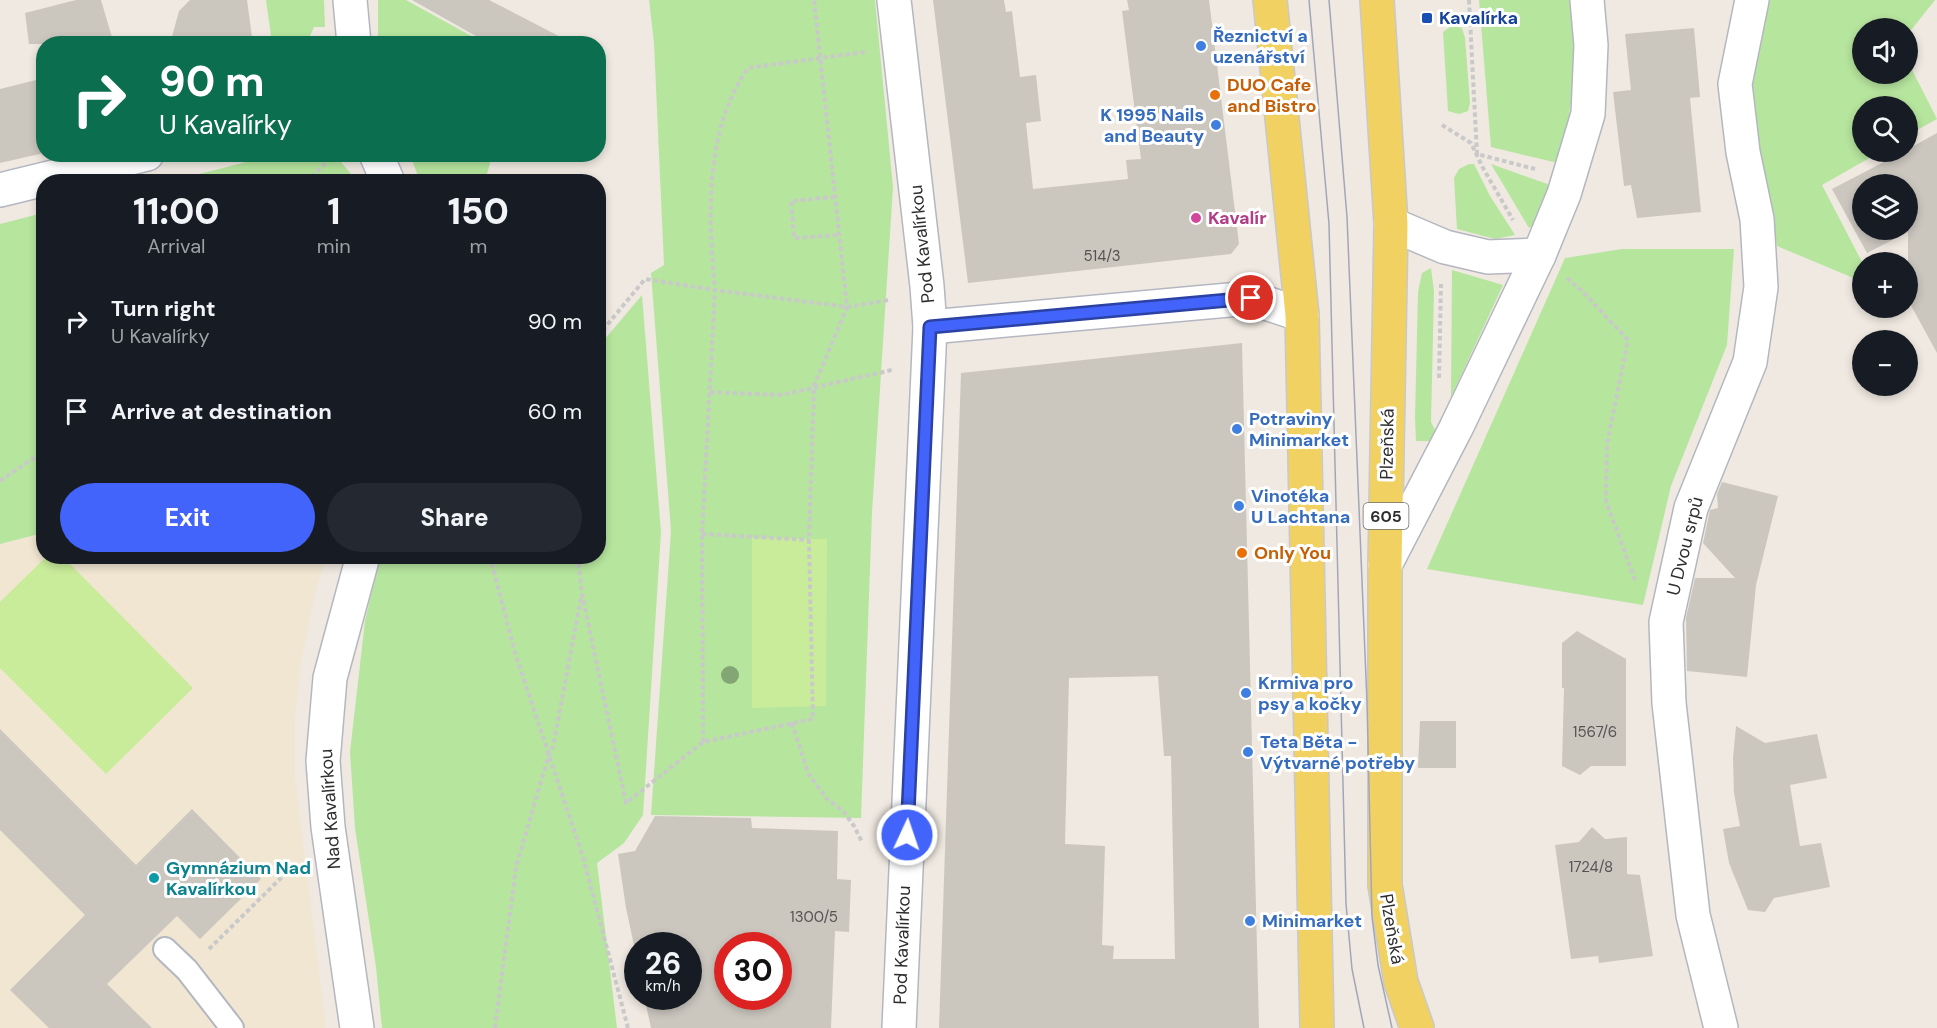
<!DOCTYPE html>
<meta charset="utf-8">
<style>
:root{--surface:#171b24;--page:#242831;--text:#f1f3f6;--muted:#9ea1a6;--accent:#4264fb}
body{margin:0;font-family:"DM Sans",sans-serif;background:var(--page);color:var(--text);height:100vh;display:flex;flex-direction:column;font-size:22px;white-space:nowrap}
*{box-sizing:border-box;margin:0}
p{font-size:20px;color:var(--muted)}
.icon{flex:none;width:33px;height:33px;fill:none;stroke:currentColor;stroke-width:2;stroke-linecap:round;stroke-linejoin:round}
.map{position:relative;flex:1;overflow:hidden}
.panel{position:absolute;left:36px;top:174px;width:570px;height:390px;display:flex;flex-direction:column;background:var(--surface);border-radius:24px;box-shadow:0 3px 9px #0003}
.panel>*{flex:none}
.guide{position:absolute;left:36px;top:36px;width:570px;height:126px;border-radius:24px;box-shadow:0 3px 9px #0003;background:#0b6e4f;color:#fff;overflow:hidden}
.controls{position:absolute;left:1852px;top:18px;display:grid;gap:12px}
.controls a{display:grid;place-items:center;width:66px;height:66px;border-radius:50%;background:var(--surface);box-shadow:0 3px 9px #0003;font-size:30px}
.speed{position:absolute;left:624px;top:932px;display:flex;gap:12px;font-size:30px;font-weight:700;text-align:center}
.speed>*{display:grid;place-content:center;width:78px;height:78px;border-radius:50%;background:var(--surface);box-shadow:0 3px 9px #0003;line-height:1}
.speed small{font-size:15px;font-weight:400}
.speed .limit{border:9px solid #d22;background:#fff;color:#111}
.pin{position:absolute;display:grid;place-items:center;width:51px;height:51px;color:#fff;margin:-26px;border:3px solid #fff;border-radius:50%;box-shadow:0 2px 6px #0007}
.me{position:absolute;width:66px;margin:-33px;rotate:3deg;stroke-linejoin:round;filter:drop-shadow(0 0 4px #0008)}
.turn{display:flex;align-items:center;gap:21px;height:126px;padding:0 24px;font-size:27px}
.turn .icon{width:78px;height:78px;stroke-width:2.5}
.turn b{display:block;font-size:42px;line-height:51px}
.eta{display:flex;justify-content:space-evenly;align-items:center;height:102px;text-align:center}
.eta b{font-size:36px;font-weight:800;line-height:42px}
.cta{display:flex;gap:12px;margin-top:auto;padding:12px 24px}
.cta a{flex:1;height:69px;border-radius:36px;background:var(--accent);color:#fff;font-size:24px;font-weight:800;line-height:69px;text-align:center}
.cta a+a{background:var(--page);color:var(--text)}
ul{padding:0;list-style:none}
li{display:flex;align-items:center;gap:18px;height:90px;padding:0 24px}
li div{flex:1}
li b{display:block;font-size:22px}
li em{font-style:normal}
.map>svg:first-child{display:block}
.education{fill:#f0e6d1}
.green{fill:#b6e59e}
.pitch{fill:#c9ec9a}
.building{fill:#cbc7bf;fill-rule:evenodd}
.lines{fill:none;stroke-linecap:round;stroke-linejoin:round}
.service-casing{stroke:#b4b7c1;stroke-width:26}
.minor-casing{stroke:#b4b7c1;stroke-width:36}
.primary-casing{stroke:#c9c9c9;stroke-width:36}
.path{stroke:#c9c9c9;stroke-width:4;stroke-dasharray:4.5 3;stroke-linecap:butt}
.service{stroke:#fff;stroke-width:22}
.minor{stroke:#fff;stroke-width:33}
.primary{stroke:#f2d163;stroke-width:33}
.tram{stroke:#a3a6b8;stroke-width:1.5}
.tree{fill:#84a574}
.route-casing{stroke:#2b41a3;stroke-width:15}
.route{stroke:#4264fb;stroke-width:10}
.transit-dot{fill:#1a4fb4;stroke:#fff;stroke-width:2}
.shop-dot{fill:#3f7fe0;stroke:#fff;stroke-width:2}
.food-dot{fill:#e8710a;stroke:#fff;stroke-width:2}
.hotel-dot{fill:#d1479c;stroke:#fff;stroke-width:2}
.culture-dot{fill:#0f9aa8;stroke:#fff;stroke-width:2}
.labels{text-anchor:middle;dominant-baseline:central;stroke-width:6;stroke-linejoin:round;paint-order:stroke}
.number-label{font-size:15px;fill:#555452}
.shield{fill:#fff;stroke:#6d6d6d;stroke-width:1.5}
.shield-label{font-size:16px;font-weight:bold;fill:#2e2e2e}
.transit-label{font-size:18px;font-weight:bold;fill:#164399;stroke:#fff;text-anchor:start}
.shop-label{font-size:18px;font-weight:bold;fill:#366cbe;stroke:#fff;text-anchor:start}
.food-label{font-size:18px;font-weight:bold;fill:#c56008;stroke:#fff;text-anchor:start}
.hotel-label{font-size:18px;font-weight:bold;fill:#b23c85;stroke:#fff;text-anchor:start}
.street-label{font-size:18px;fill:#2e2e2e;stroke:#fff}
.culture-label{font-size:18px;font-weight:bold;fill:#0d838f;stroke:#fff;text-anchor:start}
</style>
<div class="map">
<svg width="1937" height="1028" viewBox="0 0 1937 1028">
<rect width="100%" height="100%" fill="#efe9e1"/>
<path class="education" d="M43,533L44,556L326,557L314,596L301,663L295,715V776L326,1028H0V544Z"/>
<g class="green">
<path d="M266,0H324L325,27H314L307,43H272Z"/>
<path d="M378,0H406L484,43H378Z"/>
<path d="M649,0H875L893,187L872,513L861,818L651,815L671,531L651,273L664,265L654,43Z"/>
<path d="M1479,0H1572L1577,59L1562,164L1491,147Z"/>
<path d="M1763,0H1935L1908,34V28H1863V74H1908V62L1937,119L1908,135V106H1863V152H1880L1822,185L1863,264V282L1777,246L1750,104Z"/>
<path d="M1453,25L1462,28L1465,38L1470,103L1468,111L1459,114L1448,111L1443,32Z"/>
<path d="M278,154L335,155L357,181H172Z"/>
<path d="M410,155H492L485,182L420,181Z"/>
<path d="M1469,164H1474L1490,196L1515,235L1495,239L1457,229L1454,178L1459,169Z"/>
<path d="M1491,164L1553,186L1539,221L1529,228Z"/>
<path d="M43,213V533L0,544V224Z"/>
<path d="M1622,249H1734L1727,345L1671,486L1643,605L1427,569L1565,258Z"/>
<path d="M1431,268L1434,291L1431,422L1435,430L1430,441H1416L1415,418L1418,292L1422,273Z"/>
<path d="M1452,270L1503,285L1451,397Z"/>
<path d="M642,295L661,532L643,815L624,843L597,863L617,1028H382L376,967L355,828L350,752L365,621L380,557L598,556L599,346Z"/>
</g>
<g class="pitch">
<path d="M752,538L827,539L826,706L752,708Z"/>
<path d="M46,557H63L193,688L106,774L0,668V602Z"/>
</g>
<g class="building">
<path d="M76,0H101L114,44H29L25,13Z"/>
<path d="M190,0H247L253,44H170L179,11Z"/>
<path d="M412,0H489L574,44H490Z"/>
<path d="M933,0H1004L1006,12L1012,11L1020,77L1036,75L1041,121L1026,123L1033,189L1128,179L1126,160L1141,159L1122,11L1129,10L1127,0H1209L1239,244L1231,254L968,283Z"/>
<path d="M1694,28L1700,97L1690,98L1701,212L1637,218L1631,185L1624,186L1613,92L1631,90L1625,34Z"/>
<path d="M44,78V153L0,163V89Z"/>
<path d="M1937,133V353L1908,300V232L1867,253L1832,189L1903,152H1908V149ZM1863,184H1908V230H1863Z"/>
<path d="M1242,343L1259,1028H939L961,373ZM1158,676L1164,756H1171L1175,959H1113L1114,946L1102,945L1105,846L1065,844L1069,678Z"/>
<path d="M1722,482L1778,496L1756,585L1747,677L1687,671L1686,618L1695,578H1735L1703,543L1710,510L1718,508L1717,494Z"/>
<path d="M1577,631L1626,659V766H1591L1580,775L1562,766L1564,688H1562V643Z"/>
<path d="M1420,721H1456V768H1418Z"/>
<path d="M1736,726L1765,743L1817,734L1827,778L1790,785L1800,846L1821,843L1830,887L1774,898L1765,912L1748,910L1729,863L1723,829L1740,826L1734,793L1733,758Z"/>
<path d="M0,729L136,865L192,809L261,879L200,939L177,916L107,984L152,1028H49L10,990L85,915L0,830Z"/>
<path d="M655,816L751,818L752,828L838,831L837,879L851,880L849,932L835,931L831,1028H651L644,996H688V945H638V964L626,908L618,854L635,851ZM728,945H778V996H728Z"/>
<path d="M1592,827L1605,839L1627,837V874L1640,875L1653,956L1599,963L1598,956L1571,959L1555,845L1579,842Z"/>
</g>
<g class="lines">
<defs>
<path id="service" d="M165,949L187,970L232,1028"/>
<g id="minor">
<path d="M350,0L354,44"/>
<path d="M894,0L927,286L930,327L899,1028"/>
<path d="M376,154L388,182"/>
<path d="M0,190L147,154"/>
<path d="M1391,224L1445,247L1488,257L1539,255"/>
<path d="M930,327L1251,298L1302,315"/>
<path d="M1385,565L1456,428L1539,255L1564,194L1588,114L1591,45L1587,0"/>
<path d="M357,1028L328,827L323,761L330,678L363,556"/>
<path d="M1721,1028L1693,915L1669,703L1666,622L1691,508L1750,362L1761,287L1757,219L1743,152L1735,84L1752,0"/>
</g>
<g id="primary">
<path d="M1270,0L1302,315L1317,1028"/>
<path d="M1377,0L1391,224L1385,565V885L1401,982L1417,1028"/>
</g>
</defs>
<use href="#service" class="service-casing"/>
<use href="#minor" class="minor-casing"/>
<use href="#primary" class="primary-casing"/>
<g class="path">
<path d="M1469,0L1477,154L1535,169"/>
<path d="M1442,125L1471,143L1483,168L1513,220"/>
<path d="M306,182L335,154"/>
<path d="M835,197L791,201L794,238L839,235"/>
<path d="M1567,278L1583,292L1628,340L1607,444L1606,501L1636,583"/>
<path d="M598,336L645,279L715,290L847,307L889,300"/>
<path d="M1439,378L1441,284"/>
<path d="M710,392L781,395L892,370"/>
<path d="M0,481L44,451"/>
<path d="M702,534L809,540"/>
<path d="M490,556L515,653L583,857L628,1028"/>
<path d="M578,556L582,594L626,803L703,742L813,719L809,540L814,386L847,307L814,0"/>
<path d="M792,723L808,773L827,799L843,811L854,826L862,842"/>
<path d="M703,742L702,534L715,290C708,217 704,131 748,68L865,52"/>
<path d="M209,949L285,874L298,867"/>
<path d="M495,1028L516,867L549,754L553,747L581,598"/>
</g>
<use href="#service" class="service"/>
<use href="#minor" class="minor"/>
<use href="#primary" class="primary"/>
<g class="tram">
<path d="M1309,0L1329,224L1346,904L1352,969L1364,1028"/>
<path d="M1329,0L1347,217L1367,702L1372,917L1378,965L1392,1028"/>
</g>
</g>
<circle class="tree" cx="730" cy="675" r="9"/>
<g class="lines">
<defs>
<path id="route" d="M907,835L930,327L1251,298"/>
</defs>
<use href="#route" class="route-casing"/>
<use href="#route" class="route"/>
</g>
<rect class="transit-dot" x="1421" y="12" width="12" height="12" rx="3"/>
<g class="shop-dot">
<circle cx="1201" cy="46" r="6"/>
<circle cx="1216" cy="125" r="6"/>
<circle cx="1237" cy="429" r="6"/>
<circle cx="1239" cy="506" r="6"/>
<circle cx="1246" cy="693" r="6"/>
<circle cx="1248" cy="752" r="6"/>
<circle cx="1250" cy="921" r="6"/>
</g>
<g class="food-dot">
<circle cx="1215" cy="95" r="6"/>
<circle cx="1242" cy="553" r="6"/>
</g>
<circle class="hotel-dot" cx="1196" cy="218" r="6"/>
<circle class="culture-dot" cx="154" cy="878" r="6"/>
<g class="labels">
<g class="number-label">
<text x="1102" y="256">514/3</text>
<text x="1595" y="732">1567/6</text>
<text x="1591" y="867">1724/8</text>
<text x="814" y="917">1300/5</text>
</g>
<rect class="shield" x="1363.5" y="503" width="45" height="26" rx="4.5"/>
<g class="shield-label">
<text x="1386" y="516">605</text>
</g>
<g class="transit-label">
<text x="1439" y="18">Kavalírka</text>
</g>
<g class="shop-label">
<text x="1213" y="36">Řeznictví a<tspan x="1213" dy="21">uzenářství</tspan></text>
<text x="1204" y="115" text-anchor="end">K 1995 Nails<tspan x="1204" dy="21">and Beauty</tspan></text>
<text x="1249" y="419">Potraviny<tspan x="1249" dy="21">Minimarket</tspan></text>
<text x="1251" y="496">Vinotéka<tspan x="1251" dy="21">U Lachtana</tspan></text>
<text x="1258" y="683">Krmiva pro<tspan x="1258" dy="21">psy a kočky</tspan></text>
<text x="1260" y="742">Teta Běta -<tspan x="1260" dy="21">Výtvarné potřeby</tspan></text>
<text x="1262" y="921">Minimarket</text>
</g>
<g class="food-label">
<text x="1227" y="85">DUO Cafe<tspan x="1227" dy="21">and Bistro</tspan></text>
<text x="1254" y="553">Only You</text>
</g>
<g class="hotel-label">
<text x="1208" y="218">Kavalír</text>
</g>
<g class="street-label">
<text transform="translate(922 244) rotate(-96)">Pod Kavalírkou</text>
<text transform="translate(1387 444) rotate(-89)">Plzeňská</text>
<text transform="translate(1685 546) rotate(-76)">U Dvou srpů</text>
<text transform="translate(330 809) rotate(-94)">Nad Kavalírkou</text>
<text transform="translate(1392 929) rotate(80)">Plzeňská</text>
<text transform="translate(902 945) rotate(-88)">Pod Kavalírkou</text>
</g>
<g class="culture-label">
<text x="166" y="868">Gymnázium Nad<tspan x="166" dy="21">Kavalírkou</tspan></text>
</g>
</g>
</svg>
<div class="controls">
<a><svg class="icon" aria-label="sound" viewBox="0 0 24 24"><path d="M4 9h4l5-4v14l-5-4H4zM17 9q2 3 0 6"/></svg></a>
<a><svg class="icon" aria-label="search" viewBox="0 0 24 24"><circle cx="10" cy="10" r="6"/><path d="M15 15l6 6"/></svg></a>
<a><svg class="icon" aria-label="layers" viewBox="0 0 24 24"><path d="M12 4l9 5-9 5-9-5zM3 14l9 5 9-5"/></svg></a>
<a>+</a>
<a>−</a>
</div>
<div class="speed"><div>26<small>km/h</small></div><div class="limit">30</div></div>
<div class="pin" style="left:1251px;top:298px;background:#d93025"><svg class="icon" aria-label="arrive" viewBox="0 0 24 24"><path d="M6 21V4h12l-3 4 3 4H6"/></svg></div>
<svg class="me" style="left:907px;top:835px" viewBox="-20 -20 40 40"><circle r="17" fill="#4264fb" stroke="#fff" stroke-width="3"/><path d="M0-11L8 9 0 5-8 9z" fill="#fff"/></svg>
<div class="guide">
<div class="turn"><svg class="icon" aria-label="right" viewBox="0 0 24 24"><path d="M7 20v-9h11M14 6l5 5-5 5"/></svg><div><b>90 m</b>U Kavalírky</div></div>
</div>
<section class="panel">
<div class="eta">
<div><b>11:00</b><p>Arrival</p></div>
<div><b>1</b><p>min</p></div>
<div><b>150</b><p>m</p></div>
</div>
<ul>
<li><svg class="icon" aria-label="right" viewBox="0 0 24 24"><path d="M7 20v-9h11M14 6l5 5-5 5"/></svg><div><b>Turn right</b><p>U Kavalírky</p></div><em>90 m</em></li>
<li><svg class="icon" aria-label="arrive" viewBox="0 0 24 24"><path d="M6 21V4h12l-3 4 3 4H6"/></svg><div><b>Arrive at destination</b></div><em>60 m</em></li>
</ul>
<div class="cta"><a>Exit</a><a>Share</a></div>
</section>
</div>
